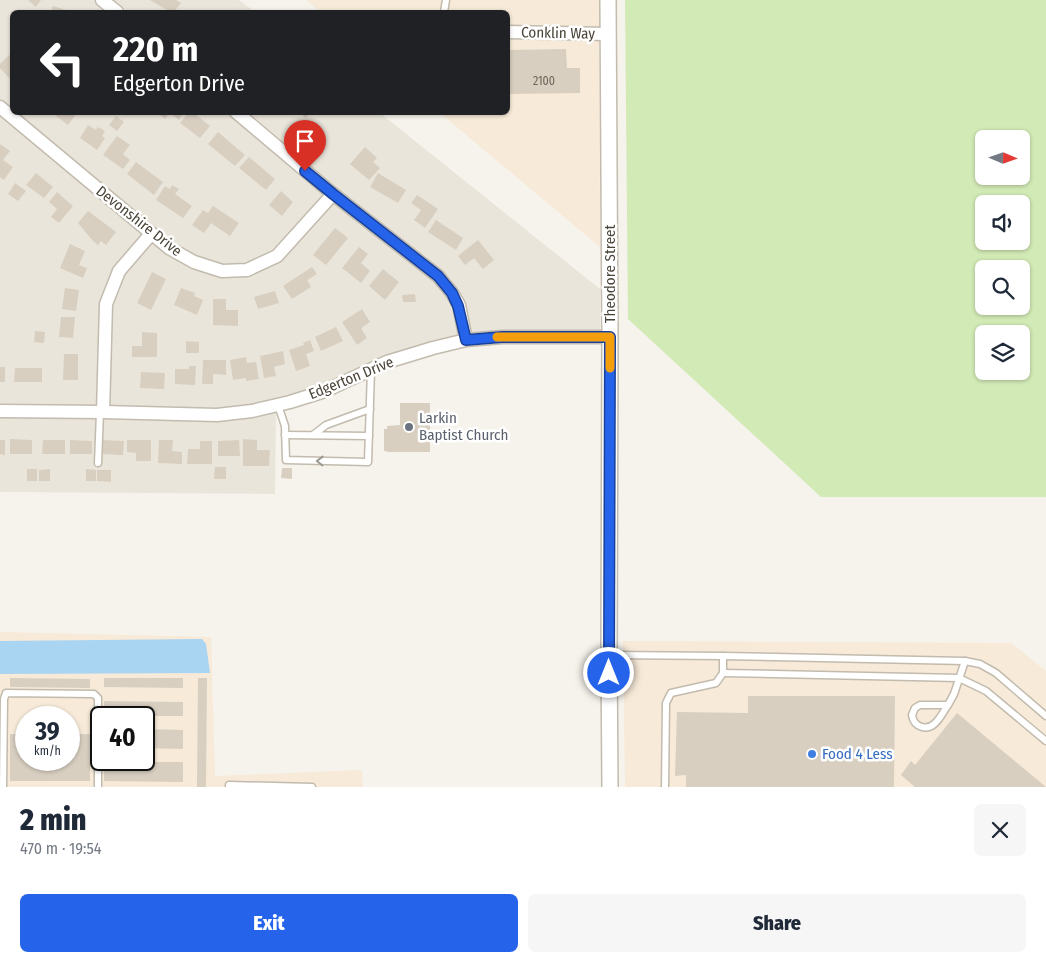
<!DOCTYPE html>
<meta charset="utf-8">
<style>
:root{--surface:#fff;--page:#f6f6f7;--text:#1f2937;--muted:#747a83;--accent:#2563eb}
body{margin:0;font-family:"Fira Sans Condensed",sans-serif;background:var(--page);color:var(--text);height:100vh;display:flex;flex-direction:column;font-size:19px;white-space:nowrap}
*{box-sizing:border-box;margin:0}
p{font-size:16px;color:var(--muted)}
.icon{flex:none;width:28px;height:28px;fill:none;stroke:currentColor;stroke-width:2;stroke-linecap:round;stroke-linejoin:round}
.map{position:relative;height:787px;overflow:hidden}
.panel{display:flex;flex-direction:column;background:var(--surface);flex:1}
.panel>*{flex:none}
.top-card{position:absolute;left:10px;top:10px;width:500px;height:105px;border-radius:8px;box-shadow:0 1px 4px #0004;background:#202124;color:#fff;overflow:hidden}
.needle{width:32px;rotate:92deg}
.controls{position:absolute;left:975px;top:130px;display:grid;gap:10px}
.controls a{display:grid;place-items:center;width:55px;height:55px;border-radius:8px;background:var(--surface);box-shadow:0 1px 4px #0004;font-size:25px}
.speed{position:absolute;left:15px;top:706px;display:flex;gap:10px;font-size:25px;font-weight:700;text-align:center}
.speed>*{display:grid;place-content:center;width:65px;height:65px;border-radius:50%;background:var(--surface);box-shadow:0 1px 4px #0004;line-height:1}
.speed small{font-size:12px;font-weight:400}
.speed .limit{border:2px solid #111;border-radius:8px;background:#fff;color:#111}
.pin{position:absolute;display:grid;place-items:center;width:42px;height:42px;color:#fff;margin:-51px -21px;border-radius:50% 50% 50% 0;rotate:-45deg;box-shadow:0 0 5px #0007}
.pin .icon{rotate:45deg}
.me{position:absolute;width:55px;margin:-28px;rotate:0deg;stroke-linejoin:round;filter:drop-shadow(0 0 4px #0008)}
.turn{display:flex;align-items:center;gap:18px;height:105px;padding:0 20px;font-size:22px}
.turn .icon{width:65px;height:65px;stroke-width:2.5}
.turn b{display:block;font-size:35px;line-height:42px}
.round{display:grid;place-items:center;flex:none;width:52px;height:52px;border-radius:8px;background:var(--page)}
.head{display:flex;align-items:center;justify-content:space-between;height:85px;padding:0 20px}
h1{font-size:30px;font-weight:800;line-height:38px}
.cta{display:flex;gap:10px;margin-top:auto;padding:10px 20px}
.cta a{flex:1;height:58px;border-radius:8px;background:var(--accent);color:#fff;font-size:20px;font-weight:800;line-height:58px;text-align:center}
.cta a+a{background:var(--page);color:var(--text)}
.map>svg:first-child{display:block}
.residential{fill:#eae5da}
.commercial{fill:#f7ead8;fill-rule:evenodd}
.green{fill:#d2eab5;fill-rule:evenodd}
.water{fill:#a9d4f2}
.building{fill:#d8cfc1}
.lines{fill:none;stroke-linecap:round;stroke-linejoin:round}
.service-casing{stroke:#c2bbae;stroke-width:9}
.minor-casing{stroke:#c2bbae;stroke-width:15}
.tertiary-casing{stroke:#c2bbae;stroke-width:18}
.service{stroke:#fff;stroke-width:6}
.minor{stroke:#fff;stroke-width:12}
.tertiary{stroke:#fff;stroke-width:15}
.oneway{stroke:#9c9892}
.route-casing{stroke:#184099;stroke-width:12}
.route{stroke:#2563eb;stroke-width:9}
.slow{stroke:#f59e0b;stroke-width:9}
.worship-dot{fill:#6b7280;stroke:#fff;stroke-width:2}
.shop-dot{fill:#3f7fe0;stroke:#fff;stroke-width:2}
.labels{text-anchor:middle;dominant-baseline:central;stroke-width:5;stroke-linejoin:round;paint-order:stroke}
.number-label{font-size:12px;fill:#6e675b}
.street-label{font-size:15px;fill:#4b4439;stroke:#fff}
.worship-label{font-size:15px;fill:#5b616d;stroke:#fff;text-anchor:start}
.shop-label{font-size:15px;fill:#366cbe;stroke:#fff;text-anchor:start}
</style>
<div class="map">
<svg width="1046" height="787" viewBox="0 0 1046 787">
<rect width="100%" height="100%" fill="#f6f3ec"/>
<path class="residential" d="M0,0H239L255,12H12V112L380,113L600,289V344L528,341L467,346L390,367L276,410L275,494L0,492Z"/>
<g class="commercial">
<path d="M306,0H599L600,247L440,113L508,112V12H321Z"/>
<path d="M0,632L211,637L215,776L362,770L363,787H0ZM26,718H69V760H26ZM101,718H144V760H101Z"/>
<path d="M623,641L1011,643L1046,671V787H625Z"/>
</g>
<path class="green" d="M625,0H1046V497H821L628,319ZM984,139H1021V176H984ZM984,204H1021V241H984ZM984,269H1021V306H984ZM984,334H1021V371H984Z"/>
<path class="water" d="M202,639L206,644L210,673L0,674V641Z"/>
<g class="building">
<path d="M28,0H41L36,7Z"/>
<path d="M150,0H176L181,3L174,12H170Z"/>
<path d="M53,6L73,12H51Z"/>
<path d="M566,49L567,68H580V93L508,94V50Z"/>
<path d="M9,55L12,58V81L0,68V64Z"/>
<path d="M51,112H76L77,113L68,125Z"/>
<path d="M156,112H184L179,120L170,113L165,119Z"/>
<path d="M189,112H193L210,126L200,138L180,123Z"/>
<path d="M298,112H310L306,118Z"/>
<path d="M116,116L124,122L117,131L109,125Z"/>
<path d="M88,125L96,130L98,127L105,131L102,136L105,138L97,150L80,138Z"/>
<path d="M218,132L245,155L235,166L208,144Z"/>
<path d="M117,136L130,145L123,154L130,160L123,169L103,155Z"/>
<path d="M0,144L10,151L3,160L13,167L4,180L0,177Z"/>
<path d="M365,147L377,158L373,162L380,168L369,180L350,164Z"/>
<path d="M249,157L275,179L266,190L239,168Z"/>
<path d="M136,162L163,182L154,195L127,174Z"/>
<path d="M36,173L53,187L44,198L26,185Z"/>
<path d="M378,173L406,190L398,203L370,187Z"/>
<path d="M15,183L26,191L18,201L8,194Z"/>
<path d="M172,185L179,189L175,194L192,206L183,218L156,200L165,186L170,189Z"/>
<path d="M281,191L293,202L282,216L269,205Z"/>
<path d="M57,192L73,206L59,223L51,217L57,209L49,202Z"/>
<path d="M417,195L438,209L425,228L414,220L421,210L411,203Z"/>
<path d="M213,206L239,223L230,236L211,223L204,233L192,225L203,210L208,213Z"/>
<path d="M88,211L116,232L106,245L101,241L98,245L93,241L78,223Z"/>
<path d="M436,220L463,238L456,250L428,232Z"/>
<path d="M335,228L348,238L326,265L313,255Z"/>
<path d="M478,240L494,260L483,269L474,258L465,265L458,256Z"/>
<path d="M70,244L85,251L79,265L87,268L83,278L60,268Z"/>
<path d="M359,247L368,254L361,263L370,271L361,283L342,268Z"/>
<path d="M312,267L317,274L307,280L311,287L292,299L283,286Z"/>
<path d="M383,269L399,282L385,300L369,286Z"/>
<path d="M152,272L166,279L151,310L137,303Z"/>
<path d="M65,288L79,290L76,311L62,309Z"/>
<path d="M181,288L195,293L194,296L203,300L197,315L174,305Z"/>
<path d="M275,291L279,303L258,309L254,297Z"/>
<path d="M415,294L416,302H403L402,295Z"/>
<path d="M213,299H226V310H238V326L213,325Z"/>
<path d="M362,309L370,322L361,328L367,338L357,345L342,322Z"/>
<path d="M61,317H75L73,338L59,337Z"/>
<path d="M336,327L343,341L321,351L315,337Z"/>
<path d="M35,331L45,332L44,343L34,342Z"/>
<path d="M142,332L157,333V357H132V346H142Z"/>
<path d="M310,340L314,351L306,354L310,366L296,371L289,350L304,345L303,343Z"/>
<path d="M186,341L199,342V353H186Z"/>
<path d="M283,351L285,364L274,367L276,376L264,378L260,356Z"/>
<path d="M64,354H78V380H63Z"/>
<path d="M246,357L247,363L256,362L259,379L246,381V378L233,380L230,360Z"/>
<path d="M203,360H226V375L213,374V384H202Z"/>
<path d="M189,366H196L195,385L175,384V369H189Z"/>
<rect x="0" y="367" width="5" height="15"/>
<path d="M15,368H42V382H14Z"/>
<path d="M141,372L165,373L164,389L140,388Z"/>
<path d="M400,403H430V452H387V451H384V429H387V426L400,425Z"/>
<path d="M10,439L32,440V454H10Z"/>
<path d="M243,439L257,440V450H270L269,466H243Z"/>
<path d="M0,440H5V455L0,454Z"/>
<path d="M43,440H65V454H42Z"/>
<path d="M70,440L92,441V454H70Z"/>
<path d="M101,440L124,441L123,455L101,454Z"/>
<path d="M127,440H151V461H136V453L127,452Z"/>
<path d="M159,440H173L172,451L182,452V464L158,463Z"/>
<path d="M239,440L240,456H218V441Z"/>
<path d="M200,441H212V464H187L188,449H200Z"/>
<path d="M215,467H226V479H214Z"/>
<path d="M282,468H292V479L281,478Z"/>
<rect x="27" y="469" width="10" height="12"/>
<path d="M50,469V481H39V470Z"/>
<path d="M86,469L96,470V481H86Z"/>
<path d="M97,470H111V482L97,481Z"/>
<path d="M10,678L90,679V688L10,687Z"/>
<path d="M104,678H183V688L104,687Z"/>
<path d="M198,678H207L206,787H197Z"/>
<path d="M748,696H895L894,787H686V775L675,776L677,712L748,713Z"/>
<path d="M104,701L183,702V716H104Z"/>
<path d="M957,713L1046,787H915L901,775L911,761L915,765Z"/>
<path d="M144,729L183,730V749L144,748Z"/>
<path d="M10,734H26V760H69V734H90V781H10Z"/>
<path d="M104,762H183V782L104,781Z"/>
</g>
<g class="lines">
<defs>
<g id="service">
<path d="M444,12L446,0"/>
<path d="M278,405L285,426L286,460L368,462L371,370"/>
<path d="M285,435L369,436"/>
<path d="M313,435L326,425L370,409"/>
<path d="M98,463L100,412"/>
<path d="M610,655L723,656V673L716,683L671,693L666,703L665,787"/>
<path d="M723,656L965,661L980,664L996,673L1046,716"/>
<path d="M723,673L959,678L986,691L1046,741"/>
<path d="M948,705C942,713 935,731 922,727C915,725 913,721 912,715L915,708L920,705H948L954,694L965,661"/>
<path d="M3,787L4,699L6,693L94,694L98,698V787"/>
<path d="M229,787V785L312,787"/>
</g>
<g id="minor">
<path d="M102,0L117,12"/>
<path d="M508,32L608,34"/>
<path d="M0,107L169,248L194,262L222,271L247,270L277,256L333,194"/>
<path d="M236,112L333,194L438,276L452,293L459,305L466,340"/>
<path d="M0,411L103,412L217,415L252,411L290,402L325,391L387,362L433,348L466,340L502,337H610"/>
<path d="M103,412L106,304L119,271L151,234"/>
</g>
<path id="tertiary" d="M608,0L610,337L609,655L610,787"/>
</defs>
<use href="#service" class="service-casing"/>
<use href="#minor" class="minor-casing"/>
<use href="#tertiary" class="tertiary-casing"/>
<use href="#service" class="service"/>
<use href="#minor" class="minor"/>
<use href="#tertiary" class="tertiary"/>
</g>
<defs><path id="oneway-chevron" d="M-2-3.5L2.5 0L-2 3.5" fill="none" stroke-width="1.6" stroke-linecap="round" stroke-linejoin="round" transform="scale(1.25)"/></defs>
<use class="oneway" href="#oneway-chevron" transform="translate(320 461) rotate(-179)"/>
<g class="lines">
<defs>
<path id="route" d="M305,171L333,194L438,276L452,293L458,306L466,340L502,337H610L609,673"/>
</defs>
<use href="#route" class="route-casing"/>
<use href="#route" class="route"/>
<path class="slow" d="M497,337H610V368"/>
</g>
<circle class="worship-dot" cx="409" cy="427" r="5"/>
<circle class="shop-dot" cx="812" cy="754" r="5"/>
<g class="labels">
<g class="number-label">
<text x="544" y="81">2100</text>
</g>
<g class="street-label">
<text transform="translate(558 33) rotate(1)">Conklin Way</text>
<text transform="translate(139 221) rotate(38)">Devonshire Drive</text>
<text transform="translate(610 274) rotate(-90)">Theodore Street</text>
<text transform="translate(351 378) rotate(-22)">Edgerton Drive</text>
</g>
<g class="worship-label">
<text x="419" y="418">Larkin<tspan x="419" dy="17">Baptist Church</tspan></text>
</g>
<g class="shop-label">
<text x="822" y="754">Food 4 Less</text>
</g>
</g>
</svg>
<div class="controls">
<a><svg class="needle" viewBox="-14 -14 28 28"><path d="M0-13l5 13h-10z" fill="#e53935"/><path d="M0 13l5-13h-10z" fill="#747a83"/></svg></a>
<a><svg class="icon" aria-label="sound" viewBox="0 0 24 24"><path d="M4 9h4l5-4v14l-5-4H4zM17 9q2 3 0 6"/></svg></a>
<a><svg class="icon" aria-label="search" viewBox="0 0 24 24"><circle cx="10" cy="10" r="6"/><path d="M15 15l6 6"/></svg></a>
<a><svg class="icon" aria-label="layers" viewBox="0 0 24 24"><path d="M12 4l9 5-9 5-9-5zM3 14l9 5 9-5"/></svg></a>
</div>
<div class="speed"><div>39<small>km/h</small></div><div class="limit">40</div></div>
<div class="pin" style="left:305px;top:171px;background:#d93025"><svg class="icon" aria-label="arrive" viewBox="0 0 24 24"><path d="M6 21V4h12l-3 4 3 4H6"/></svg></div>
<svg class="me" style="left:609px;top:673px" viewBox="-20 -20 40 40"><circle r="17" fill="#2563eb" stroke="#fff" stroke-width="3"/><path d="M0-11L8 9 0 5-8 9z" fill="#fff"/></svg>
<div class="top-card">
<div class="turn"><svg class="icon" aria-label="left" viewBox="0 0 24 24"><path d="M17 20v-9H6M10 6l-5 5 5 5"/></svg><div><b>220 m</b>Edgerton Drive</div></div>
</div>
</div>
<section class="panel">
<div class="head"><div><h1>2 min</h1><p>470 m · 19:54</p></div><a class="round"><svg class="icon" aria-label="close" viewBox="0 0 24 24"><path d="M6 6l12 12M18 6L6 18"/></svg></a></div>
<div class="cta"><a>Exit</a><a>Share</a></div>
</section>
